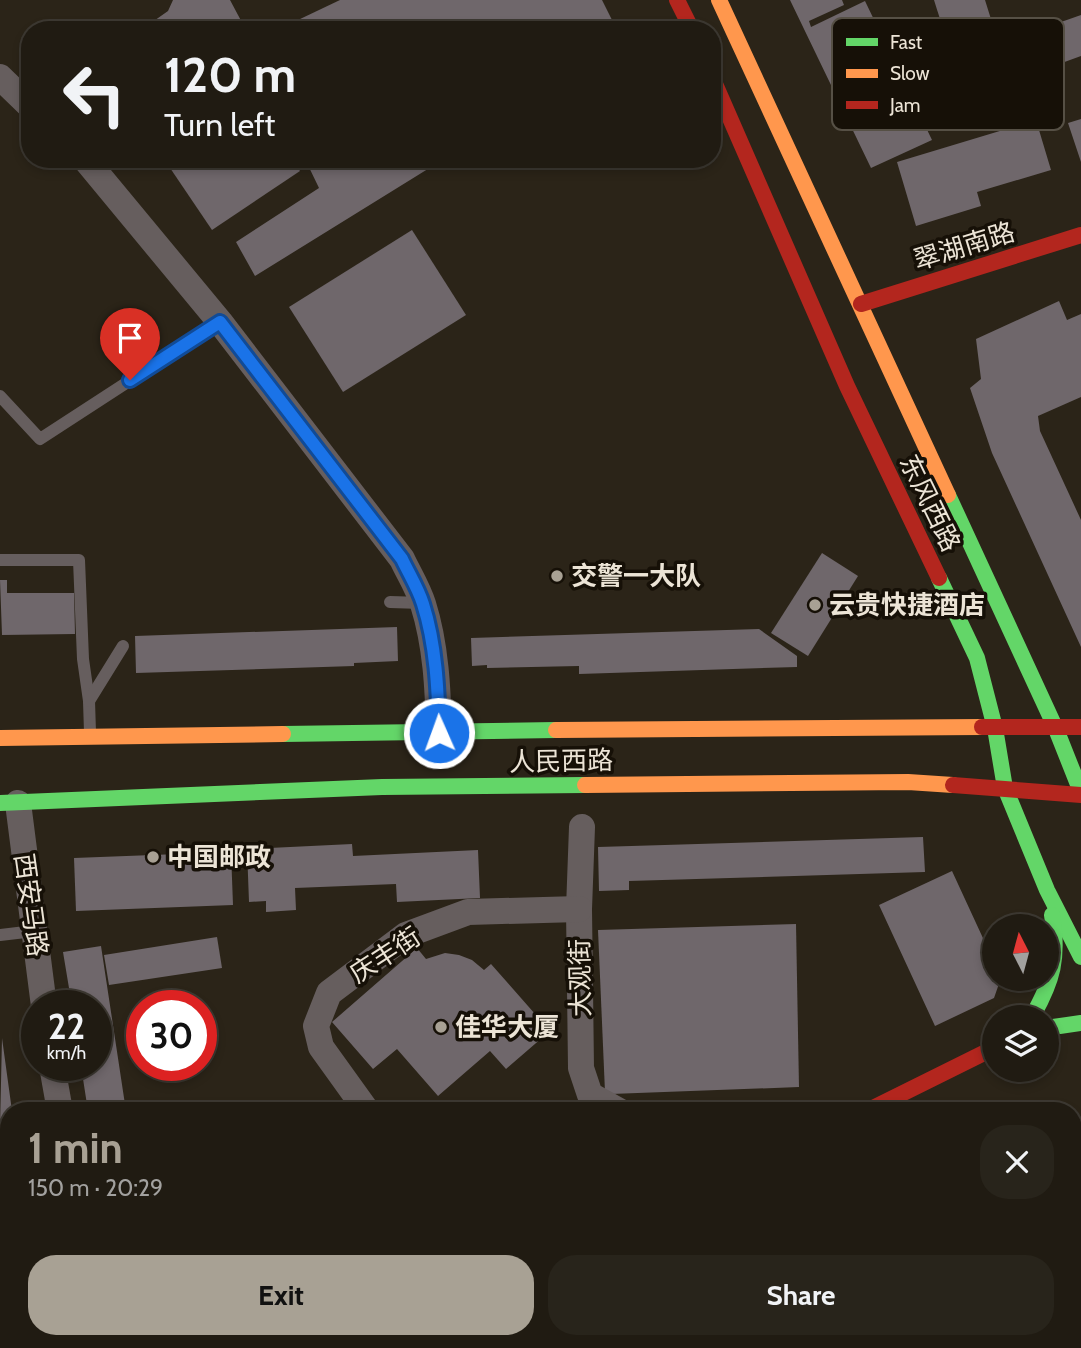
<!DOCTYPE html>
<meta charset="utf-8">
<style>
:root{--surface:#201b12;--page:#28241b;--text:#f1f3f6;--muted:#a2a19f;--line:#3d3932;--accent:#a8a194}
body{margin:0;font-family:Cabin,"Noto Sans SC",sans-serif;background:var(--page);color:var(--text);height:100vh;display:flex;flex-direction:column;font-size:26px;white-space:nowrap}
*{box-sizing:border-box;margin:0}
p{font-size:23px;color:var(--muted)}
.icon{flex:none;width:38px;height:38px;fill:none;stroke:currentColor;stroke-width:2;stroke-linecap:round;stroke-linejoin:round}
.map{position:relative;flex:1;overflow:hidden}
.details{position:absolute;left:0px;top:1102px;width:1082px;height:247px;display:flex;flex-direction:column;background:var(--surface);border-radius:28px 28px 0 0;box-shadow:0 4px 10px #0003,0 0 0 2px var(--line)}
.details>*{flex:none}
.top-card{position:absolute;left:21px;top:21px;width:700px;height:147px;border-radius:28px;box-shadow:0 4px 10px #0003,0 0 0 2px var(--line);background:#201b12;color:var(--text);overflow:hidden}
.needle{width:46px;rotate:354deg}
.controls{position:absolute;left:982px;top:914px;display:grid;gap:14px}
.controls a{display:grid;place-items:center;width:77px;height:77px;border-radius:50%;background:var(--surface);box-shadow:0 4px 10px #0003,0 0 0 2px var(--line);font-size:35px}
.speed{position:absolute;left:21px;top:990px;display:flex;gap:14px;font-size:35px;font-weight:700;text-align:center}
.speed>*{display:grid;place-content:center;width:91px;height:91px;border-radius:50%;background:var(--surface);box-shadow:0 4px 10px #0003,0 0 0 2px var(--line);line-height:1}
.speed small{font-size:18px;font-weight:400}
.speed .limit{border:10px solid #d22;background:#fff;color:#111}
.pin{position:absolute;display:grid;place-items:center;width:60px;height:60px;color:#fff;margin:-72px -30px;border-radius:50% 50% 50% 0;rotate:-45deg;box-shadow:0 0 7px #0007}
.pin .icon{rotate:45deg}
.me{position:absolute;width:77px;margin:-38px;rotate:358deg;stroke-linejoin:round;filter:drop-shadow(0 0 5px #0008)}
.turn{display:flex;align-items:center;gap:24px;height:147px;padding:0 28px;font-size:32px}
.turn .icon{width:91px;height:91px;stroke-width:2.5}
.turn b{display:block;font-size:49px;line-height:60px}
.round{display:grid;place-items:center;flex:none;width:74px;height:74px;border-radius:28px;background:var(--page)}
.head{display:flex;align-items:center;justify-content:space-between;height:119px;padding:0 28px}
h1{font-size:42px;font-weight:700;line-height:52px;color:var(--accent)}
.cta{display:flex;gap:14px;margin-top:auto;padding:14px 28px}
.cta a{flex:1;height:80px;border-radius:28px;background:var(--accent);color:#111;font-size:28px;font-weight:700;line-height:80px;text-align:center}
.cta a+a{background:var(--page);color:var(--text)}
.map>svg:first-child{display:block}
.commercial{fill:#382930}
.building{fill:#6f676b}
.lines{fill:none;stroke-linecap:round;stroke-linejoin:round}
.lane{stroke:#665e5e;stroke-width:12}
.street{stroke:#665e5e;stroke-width:26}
.fast{stroke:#63d668;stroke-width:16}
.slow{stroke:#ff974d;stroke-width:16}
.jam{stroke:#b3261e;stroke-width:16}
.route-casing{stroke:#114b97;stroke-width:18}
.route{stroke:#1a73e8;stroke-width:12}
.poi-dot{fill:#a8a194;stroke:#161007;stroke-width:2.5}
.labels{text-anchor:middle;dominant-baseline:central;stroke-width:7;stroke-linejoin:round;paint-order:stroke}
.street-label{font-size:26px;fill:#ece4d6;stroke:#161007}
.poi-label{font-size:26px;font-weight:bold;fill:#ece4d6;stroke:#161007;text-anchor:start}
.key{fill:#161007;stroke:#565045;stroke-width:2}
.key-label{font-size:19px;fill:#ece4d6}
</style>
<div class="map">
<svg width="1081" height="1348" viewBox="0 0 1081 1348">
<rect width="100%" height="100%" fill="#2b2418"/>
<path class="commercial" d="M197,1340H714L721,1348H189Z"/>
<g class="building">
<path d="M173,0H230L246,30H141L168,11Z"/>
<path d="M340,0H602L617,30H277Z"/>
<path d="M790,0H842L844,5L809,21L811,27L865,1L932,140L871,168Z"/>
<path d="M934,0H985L1015,96L969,111Z"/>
<path d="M1081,15V56L1037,72L1024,35Z"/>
<path d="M1081,119V162L1068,123Z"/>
<path d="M1036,120L1051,170L977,192L981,206L916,226L897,162Z"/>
<path d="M164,159H292L300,171L212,230Z"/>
<path d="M305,159H444L255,276L236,242L319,188Z"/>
<path d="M412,230L466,315L343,392L289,307Z"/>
<path d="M1059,301L1067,320L1081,314V397L1038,416L1040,431L1081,520V647L992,453L970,388L981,379L976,339Z"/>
<path d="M822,553L858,576L808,656L771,633Z"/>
<path d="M0,580H7V593H74L75,634L2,635Z"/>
<path d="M397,627L398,661L354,663V666L136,673L135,636Z"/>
<path d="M759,629L797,656V667L579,674V666L487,668V665L472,666L471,638Z"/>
<path d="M923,837L925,872L629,881V890L599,891L598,847Z"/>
<path d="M352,844L353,856L478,850L480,898L397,902L396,884L295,888L296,910L266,912V901L249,902L247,849Z"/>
<path d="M231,852L233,905L76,911L74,858Z"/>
<path d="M952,871L994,962V978H1001L994,998L935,1026L879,905Z"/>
<path d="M796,924L799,1087L611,1094L605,1092L598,930Z"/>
<path d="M217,937L222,968L109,985L104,955Z"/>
<path d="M101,946L126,1111H88L81,1066H96V1006H72L63,952Z"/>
<path d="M417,948L426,959L445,953L459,955L472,960L484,970L491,964L550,1031L506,1069L490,1051L438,1096L397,1049L373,1069L332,1022Z"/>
<path d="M2,1038L12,1111H9V1125L0,1127Z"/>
</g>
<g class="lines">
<g class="lane">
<path d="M0,396L40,439L220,322"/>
<path d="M0,560H79L83,659L89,701L90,732"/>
<path d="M390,602L422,603"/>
<path d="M89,701L123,646"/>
<path d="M0,935L34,931"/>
</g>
<g class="street">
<path d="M0,77L30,106"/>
<path d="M85,159L220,322L402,559C409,574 418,588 423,604C436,645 438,690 439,733"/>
<path d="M18,803L44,1006"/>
<path d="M582,827L579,909L581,1068L590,1095L619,1111"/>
<path d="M52,1066L60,1111"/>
<path d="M367,1111L321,1047L316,1026L329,993L406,935L468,912L579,909"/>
<path d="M115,1340L122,1348"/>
<path d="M800,1340L808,1348"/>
<path d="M0,1346L25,1340"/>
<path d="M162,1348L171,1340"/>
<path d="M428,1348L436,1340"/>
<path d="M509,1348L517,1340"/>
</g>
<g class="fast">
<path d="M948,495L1056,729L1081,792"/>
<path d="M939,578L977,658L995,728L1005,788L1047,890L1081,957"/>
<path d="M283,734L556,730"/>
<path d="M0,803L382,787L585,785"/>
<path d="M1032,1017C1053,980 1059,958 1052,915"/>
<path d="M1046,1028L1081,1023"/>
</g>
<g class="slow">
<path d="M719,0L948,495"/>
<path d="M556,730L982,727"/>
<path d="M0,738L283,734"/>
<path d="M585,785L908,782L953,785"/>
</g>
<g class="jam">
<path d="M677,0L692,30"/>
<path d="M712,77L847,386L939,578"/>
<path d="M861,304L1081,235"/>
<path d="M982,727H1081"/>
<path d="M953,785L1081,795"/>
<path d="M867,1111L994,1048"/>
</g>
</g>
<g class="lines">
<defs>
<path id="route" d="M130,380L220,322L402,559C409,574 418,588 423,604C436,645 438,690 439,733"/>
</defs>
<use href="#route" class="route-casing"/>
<use href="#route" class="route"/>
</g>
<g class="poi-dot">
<circle cx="557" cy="576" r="7"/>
<circle cx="815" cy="605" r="7"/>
<circle cx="153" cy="857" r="7"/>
<circle cx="441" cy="1027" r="7"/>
</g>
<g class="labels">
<g class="street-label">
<text transform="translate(964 246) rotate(-17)">翠湖南路</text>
<text transform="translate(930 503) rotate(64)">东风西路</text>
<text transform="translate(561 761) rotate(-1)">人民西路</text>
<text transform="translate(31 905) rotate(82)">西安马路</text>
<text transform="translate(385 955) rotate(-33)">庆丰街</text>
<text transform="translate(580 978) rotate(-91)">大观街</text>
</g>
<g class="poi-label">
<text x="571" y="576">交警一大队</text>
<text x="829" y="605">云贵快捷酒店</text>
<text x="167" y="857">中国邮政</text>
<text x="455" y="1027">佳华大厦</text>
</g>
</g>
<rect x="832" y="18" width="232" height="112" rx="10" class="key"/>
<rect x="846" y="38" width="32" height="8" fill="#63d668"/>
<rect x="846" y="69" width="32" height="9" fill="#ff974d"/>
<rect x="846" y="101" width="32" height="8" fill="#b3261e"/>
<g class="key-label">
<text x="890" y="49">Fast</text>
<text x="890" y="80">Slow</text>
<text x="890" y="112">Jam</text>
</g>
</svg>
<div class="controls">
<a><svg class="needle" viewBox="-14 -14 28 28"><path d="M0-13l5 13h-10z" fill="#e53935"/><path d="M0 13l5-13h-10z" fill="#a2a19f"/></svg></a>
<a><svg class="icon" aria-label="layers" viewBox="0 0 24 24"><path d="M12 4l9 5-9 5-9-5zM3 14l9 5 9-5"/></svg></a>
</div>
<div class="speed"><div>22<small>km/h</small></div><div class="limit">30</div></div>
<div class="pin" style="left:130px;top:380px;background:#d93025"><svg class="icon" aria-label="arrive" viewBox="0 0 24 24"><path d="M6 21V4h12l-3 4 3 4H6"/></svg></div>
<svg class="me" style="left:439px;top:733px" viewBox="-20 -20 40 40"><circle r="17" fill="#1a73e8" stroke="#fff" stroke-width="3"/><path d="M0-11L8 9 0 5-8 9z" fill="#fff"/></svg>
<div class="top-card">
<div class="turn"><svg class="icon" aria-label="left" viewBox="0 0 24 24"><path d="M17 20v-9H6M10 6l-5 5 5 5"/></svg><div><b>120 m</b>Turn left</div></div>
</div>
<section class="details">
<div class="head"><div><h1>1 min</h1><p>150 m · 20:29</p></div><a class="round"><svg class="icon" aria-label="close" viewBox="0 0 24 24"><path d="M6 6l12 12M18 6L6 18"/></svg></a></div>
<div class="cta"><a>Exit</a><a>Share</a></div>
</section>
</div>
